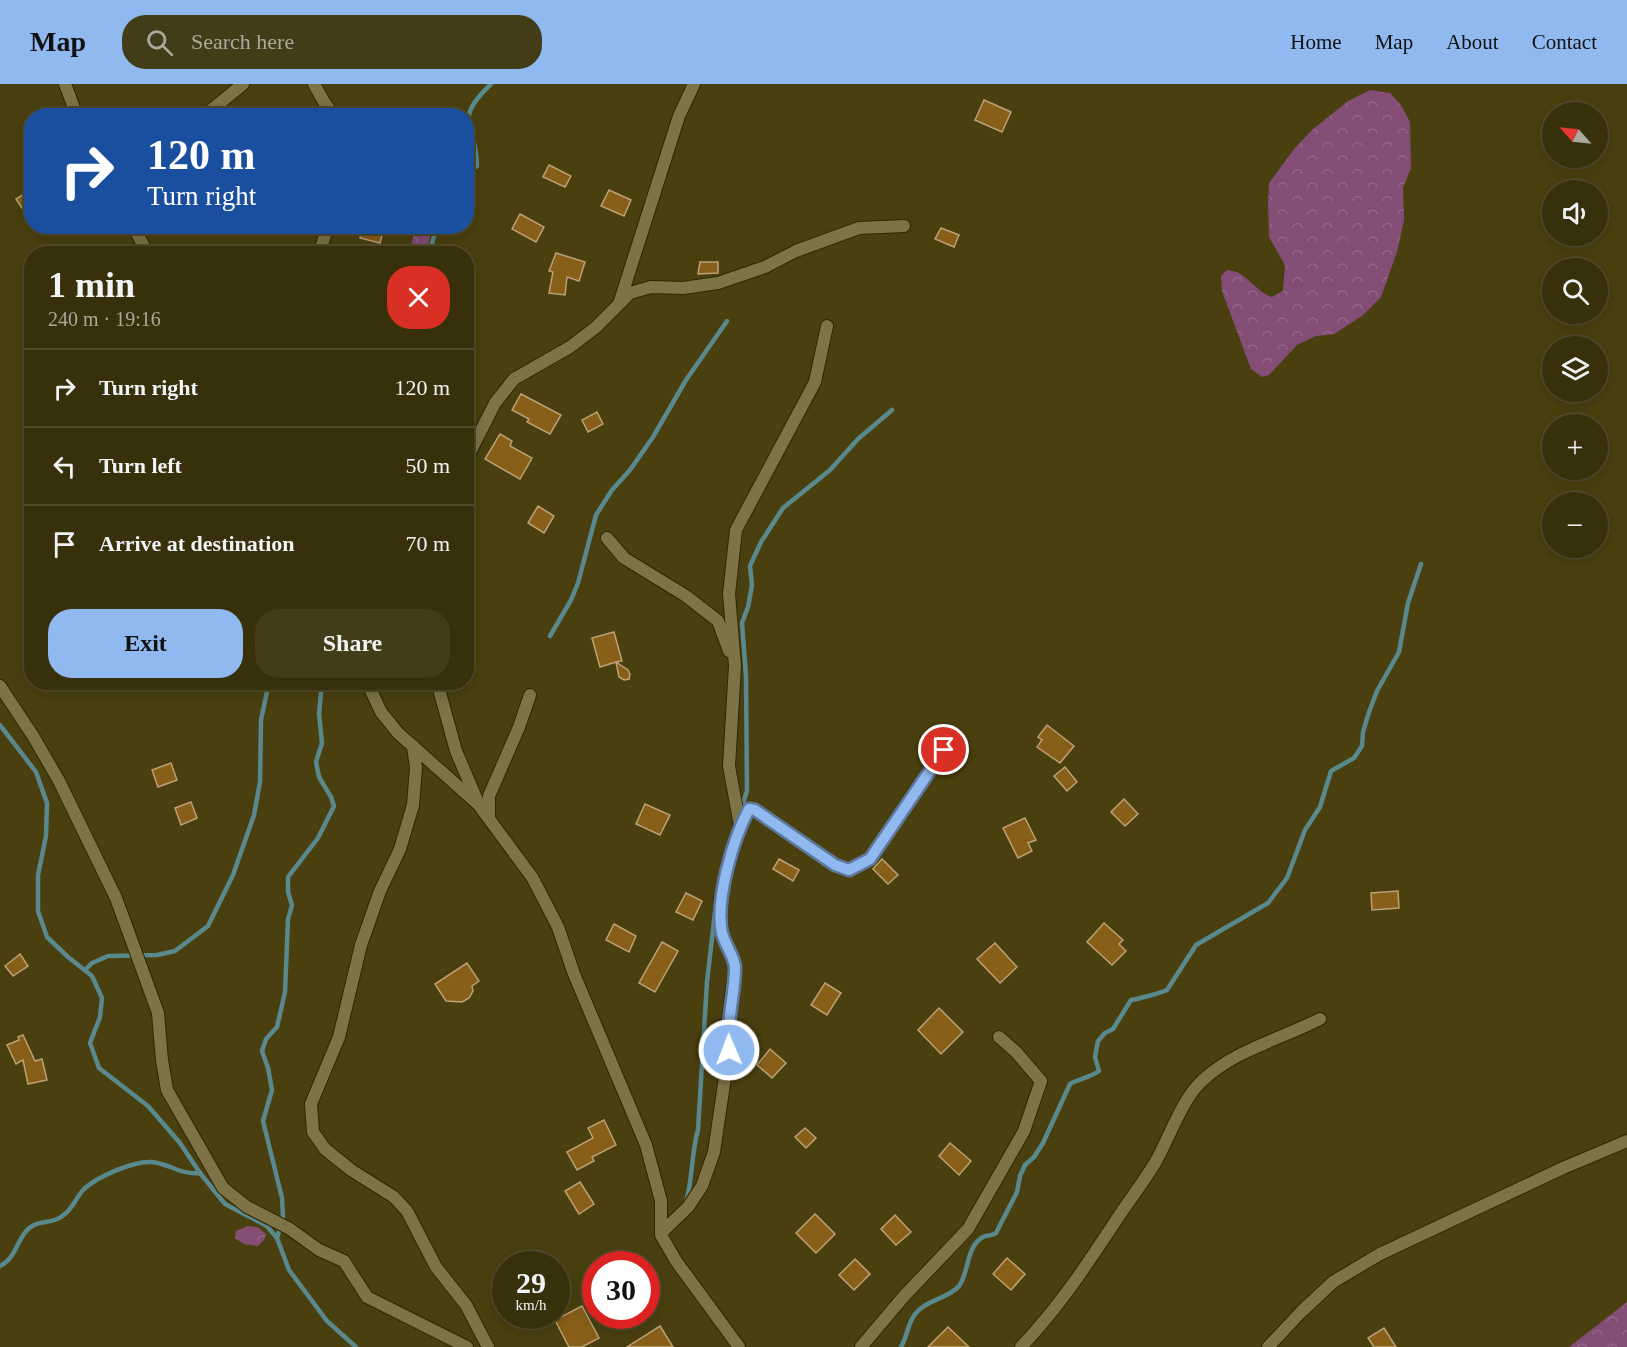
<!DOCTYPE html>
<meta charset="utf-8">
<style>
:root{--surface:#38300b;--page:#433c19;--text:#f1f3f6;--muted:#aba99d;--line:#524b2c;--accent:#90b9f0}
body{margin:0;font-family:"Times New Roman",serif;background:var(--page);color:var(--text);height:100vh;display:flex;flex-direction:column;font-size:22px;white-space:nowrap}
*{box-sizing:border-box;margin:0}
p{font-size:20px;color:var(--muted)}
.icon{flex:none;width:33px;height:33px;fill:none;stroke:currentColor;stroke-width:2;stroke-linecap:round;stroke-linejoin:round}
.map{position:relative;flex:1;overflow:hidden}
.sheet{position:absolute;left:24px;top:162px;width:450px;height:444px;display:flex;flex-direction:column;background:var(--surface);border-radius:24px;box-shadow:0 3px 15px #0003,0 0 0 2px var(--line)}
.sheet>*{flex:none}
.hud{position:absolute;left:24px;top:24px;width:450px;height:126px;border-radius:24px;box-shadow:0 3px 15px #0003,0 0 0 2px var(--line);background:#1a4fa0;color:#fff;overflow:hidden}
.needle{width:39px;rotate:297deg}
.fabs{position:absolute;left:1542px;top:18px;display:grid;gap:12px}
.fabs a{display:grid;place-items:center;width:66px;height:66px;border-radius:50%;background:var(--surface);box-shadow:0 3px 15px #0003,0 0 0 2px var(--line);font-size:30px}
.speed{position:absolute;left:492px;top:1167px;display:flex;gap:12px;font-size:30px;font-weight:700;text-align:center}
.speed>*{display:grid;place-content:center;width:78px;height:78px;border-radius:50%;background:var(--surface);box-shadow:0 3px 15px #0003,0 0 0 2px var(--line);line-height:1}
.speed small{font-size:15px;font-weight:400}
.speed .limit{border:9px solid #d22;background:#fff;color:#111}
.pin{position:absolute;display:grid;place-items:center;width:51px;height:51px;color:#fff;margin:-26px;border:3px solid #fff;border-radius:50%;box-shadow:0 2px 6px #0007}
.me{position:absolute;width:66px;margin:-33px;rotate:359deg;stroke-linejoin:round;filter:drop-shadow(0 0 4px #0008)}
.turn{display:flex;align-items:center;gap:21px;height:126px;padding:0 24px;font-size:27px}
.turn .icon{width:78px;height:78px;stroke-width:2.5}
.turn b{display:block;font-size:42px;line-height:51px}
.round{display:grid;place-items:center;flex:none;width:63px;height:63px;border-radius:24px;background:var(--page)}
.summary{display:flex;align-items:center;justify-content:space-between;height:102px;padding:0 24px}
h1{font-size:36px;font-weight:600;line-height:45px}
.button{display:flex;gap:12px;margin-top:auto;padding:12px 24px}
.button a{flex:1;height:69px;border-radius:24px;background:var(--accent);color:#111;font-size:24px;font-weight:600;line-height:69px;text-align:center}
.button a+a{background:var(--page);color:var(--text)}
ul{padding:0;list-style:none}
li{display:flex;align-items:center;gap:18px;height:78px;padding:0 24px;border-top:2px solid var(--line)}
li div{flex:1}
li b{display:block;font-size:22px}
li em{font-style:normal}
header{display:flex;align-items:center;gap:36px;box-sizing:border-box;height:84px;padding:0 30px;background:var(--accent);color:#111}
header strong{font-size:28px}
nav{display:flex;gap:33px;margin-inline-start:auto;font-size:21px}
.search{width:420px;height:54px;background:var(--page);display:flex;align-items:center;gap:15px;box-sizing:border-box;padding:0 21px;border-radius:24px;color:var(--muted);font-size:22px}
.map>svg:first-child{display:block}
.forest{fill:url(#forest-crowns)}
.lines{fill:none;stroke-linecap:round;stroke-linejoin:round}
.stream{stroke:#59898d;stroke-width:4.5}
.building{fill:#875f18;stroke:#bea076;stroke-width:1.5}
.minor-casing{stroke:#2e2602;stroke-width:14}
.minor{stroke:#7e7344;stroke-width:12}
.route-casing{stroke:#5e789c;stroke-width:15}
.route{stroke:#90b9f0;stroke-width:10}
</style>
<header>
<strong>Map</strong>
<div class="search"><svg class="icon" aria-label="search" viewBox="0 0 24 24"><circle cx="10" cy="10" r="6"/><path d="M15 15l6 6"/></svg>Search here</div>
<nav><a>Home</a><a>Map</a><a>About</a><a>Contact</a></nav>
</header>
<div class="map">
<svg width="1627" height="1263" viewBox="0 0 1627 1263">
<defs>
<pattern id="forest-crowns" width="20" height="18" patternUnits="userSpaceOnUse" patternTransform="scale(1.5)"><rect width="20" height="18" fill="#834d76"/><path d="M2 6a3 3 0 1 1 6 0M12 15a3 3 0 1 1 6 0" fill="none" stroke="#946688"/></pattern>
</defs>
<rect width="100%" height="100%" fill="#4a400f"/>
<g class="forest">
<path d="M1370,6L1390,9L1401,21L1410,38L1411,84L1403,104L1404,136L1397,168L1381,213L1362,232L1334,250L1316,252L1297,261L1269,291L1262,293L1251,285L1222,207L1221,192L1227,186C1247,187 1254,207 1272,213L1283,207L1285,181L1269,153L1268,118L1269,99L1294,65L1312,46L1348,17Z"/>
<path d="M421,144L431,147L427,169H410L413,153Z"/>
<path d="M248,1142L257,1143L266,1150L264,1156L258,1162L244,1160L235,1154L236,1147Z"/>
<path d="M1627,1218V1263H1569Z"/>
</g>
<g class="lines">
<g class="stream">
<path d="M466,91L477,82C477,39 451,38 491,0"/>
<path d="M429,170L437,142"/>
<path d="M550,552L571,516L578,499L596,431L612,406L630,386L653,353L686,296L727,237"/>
<path d="M0,641L36,688L47,719L46,752L38,791V827L47,853L68,873L92,892L102,914L100,933L90,959L99,984L148,1022L180,1059L200,1089L225,1120L267,1142L277,1154L289,1186L327,1237L356,1263"/>
<path d="M741,725L747,707L746,592L742,539L748,523L752,501L750,482L761,458L783,424L830,386L858,355L892,326"/>
<path d="M85,886L92,879L108,872L157,871L175,867L208,842L233,791L254,731L260,698L261,636L269,598"/>
<path d="M686,1118C693,1094 691,1070 698,1046L707,898L715,828"/>
<path d="M277,1154L283,1133L282,1114L263,1037L272,1006L268,984L262,967L266,955L277,943L285,908L288,835L292,821L288,808V793L318,754L334,722L331,713L319,693L316,678L322,659L319,630L322,598"/>
<path d="M0,1182C18,1174 17,1149 34,1141C43,1137 52,1139 61,1133C74,1125 75,1114 84,1105C97,1093 133,1077 151,1078C169,1079 179,1091 200,1089"/>
<path d="M901,1263C908,1251 908,1235 919,1226C930,1215 949,1214 959,1202C969,1189 966,1162 983,1153C988,1151 992,1152 996,1149L1017,1108L1020,1092L1025,1081L1034,1073L1043,1059L1070,1000C1079,995 1091,993 1099,987L1095,973L1098,957L1105,949L1113,945L1131,916C1139,915 1160,909 1167,906L1196,861L1268,819L1287,794L1305,746L1320,723L1331,687L1354,674L1362,662L1363,648L1369,628L1377,607L1399,568L1408,519L1421,480"/>
</g>
</g>
<g class="building">
<path d="M984,16L1011,28L1002,48L975,36Z"/>
<path d="M549,81L571,92L565,103L543,93Z"/>
<path d="M32,105V139L16,115Z"/>
<path d="M609,106L631,116L624,132L601,122Z"/>
<path d="M520,130L544,143L536,158L512,145Z"/>
<path d="M363,143L383,148L380,159L360,154Z"/>
<path d="M941,144L959,151L954,163L935,155Z"/>
<path d="M556,169L585,178L579,197L567,193L565,211L549,209L553,188L549,187Z"/>
<path d="M700,178H718V189L698,190Z"/>
<path d="M521,310L561,331L550,350L527,338L529,335L512,326Z"/>
<path d="M597,328L603,340L588,348L582,336Z"/>
<path d="M500,350L512,357L510,362L532,374L520,395L485,375Z"/>
<path d="M538,422L554,432L544,449L528,439Z"/>
<path d="M614,548L622,577L616,578L628,586L630,590L629,595L624,596L619,593L616,578L600,583L592,554Z"/>
<path d="M1047,641L1074,662L1060,679L1037,663L1042,656L1038,653Z"/>
<path d="M171,679L177,696L158,703L152,686Z"/>
<path d="M1065,683L1077,698L1067,707L1054,692Z"/>
<path d="M1124,715L1138,730L1125,742L1111,728Z"/>
<path d="M191,718L197,734L181,741L175,724Z"/>
<path d="M645,720L670,731L660,751L636,740Z"/>
<path d="M1025,734L1036,756L1028,759L1032,767L1018,774L1003,744Z"/>
<path d="M779,775L799,786L793,797L773,785Z"/>
<path d="M882,775L898,791L888,800L873,785Z"/>
<path d="M1398,807L1399,824L1372,826L1371,809Z"/>
<path d="M686,809L702,817L693,836L676,828Z"/>
<path d="M1104,839L1123,856L1119,860L1126,867L1112,881L1087,858Z"/>
<path d="M614,840L636,852L629,868L606,856Z"/>
<path d="M662,858L678,867L655,908L639,899Z"/>
<path d="M995,859L1017,883L1000,899L977,875Z"/>
<path d="M20,870L28,882L13,892L5,882Z"/>
<path d="M467,879L479,897L472,902L473,907L469,914L462,918L446,917L435,900Z"/>
<path d="M825,899L841,909L827,931L811,921Z"/>
<path d="M939,924L963,948L941,970L918,946Z"/>
<path d="M23,951L35,977L42,975L47,996L28,1000L23,976L16,980L7,961L19,956L18,953Z"/>
<path d="M770,965L786,979L772,994L757,981Z"/>
<path d="M604,1036L616,1061L592,1073L594,1077L577,1086L567,1068L593,1054L588,1044Z"/>
<path d="M805,1044L816,1054L806,1064L795,1053Z"/>
<path d="M950,1059L971,1077L959,1091L939,1072Z"/>
<path d="M580,1098L594,1120L579,1130L565,1107Z"/>
<path d="M815,1130L835,1150L816,1169L796,1149Z"/>
<path d="M895,1131L911,1148L896,1161L881,1145Z"/>
<path d="M1007,1174L1025,1190L1011,1206L993,1190Z"/>
<path d="M855,1175L870,1190L854,1206L839,1191Z"/>
<path d="M582,1222L599,1254L582,1263H569L555,1236Z"/>
<path d="M660,1242L673,1263H627Z"/>
<path d="M948,1243L969,1263H928Z"/>
<path d="M1384,1244L1396,1263H1374L1368,1254Z"/>
</g>
<g class="lines">
<defs>
<g id="minor">
<path d="M65,0L77,32"/>
<path d="M314,0L324,18L334,32"/>
<path d="M204,32L243,0"/>
<path d="M133,142L148,170"/>
<path d="M319,170L328,142"/>
<path d="M620,217L679,32L694,0"/>
<path d="M466,376L495,319L514,295L570,263L595,244L630,209L651,203L683,204L718,199L765,183L796,167L859,144L904,142"/>
<path d="M607,454L624,474L686,512L718,537L729,567"/>
<path d="M367,598L381,628L398,649L478,720L532,793L558,843L574,890L646,1061L661,1117V1151L676,1177L739,1263"/>
<path d="M437,598L456,667L477,716"/>
<path d="M0,602L33,652L58,695L116,814L158,929L162,976L167,1006L223,1104L247,1123L290,1145L319,1166L344,1177L367,1213L467,1263"/>
<path d="M413,662L416,684L413,721L400,765L380,807L361,861L339,953L311,1020L313,1048L325,1065L351,1086L394,1113L407,1127L436,1183L466,1221L488,1263"/>
<path d="M489,734V712L519,643L530,611"/>
<path d="M740,742L729,682L735,582L729,510L736,446L815,298L827,242"/>
<path d="M661,1149L688,1123L702,1102L714,1068L729,966L727,946L735,881L722,849L720,815L740,742L749,725L755,726L835,781L849,786L870,775L920,699L952,655"/>
<path d="M861,1263L905,1211L968,1145L1024,1047L1041,997L1016,968L999,953"/>
<path d="M1021,1263C1060,1222 1088,1179 1119,1132C1131,1114 1144,1097 1155,1079C1169,1055 1182,1014 1203,996C1235,966 1281,955 1320,935"/>
<path d="M1268,1263L1301,1228L1333,1198L1380,1170L1563,1084L1627,1057"/>
</g>
</defs>
<use href="#minor" class="minor-casing"/>
<use href="#minor" class="minor"/>
</g>
<g class="lines">
<defs>
<path id="route" d="M729,966C726,936 735,912 735,883C734,872 725,861 722,849C715,816 733,755 749,725L755,726L835,781L849,786L870,775L944,666"/>
</defs>
<use href="#route" class="route-casing"/>
<use href="#route" class="route"/>
</g>
</svg>
<div class="fabs">
<a><svg class="needle" viewBox="-14 -14 28 28"><path d="M0-13l5 13h-10z" fill="#e53935"/><path d="M0 13l5-13h-10z" fill="#aba99d"/></svg></a>
<a><svg class="icon" aria-label="sound" viewBox="0 0 24 24"><path d="M4 9h4l5-4v14l-5-4H4zM17 9q2 3 0 6"/></svg></a>
<a><svg class="icon" aria-label="search" viewBox="0 0 24 24"><circle cx="10" cy="10" r="6"/><path d="M15 15l6 6"/></svg></a>
<a><svg class="icon" aria-label="layers" viewBox="0 0 24 24"><path d="M12 4l9 5-9 5-9-5zM3 14l9 5 9-5"/></svg></a>
<a>+</a>
<a>−</a>
</div>
<div class="speed"><div>29<small>km/h</small></div><div class="limit">30</div></div>
<div class="pin" style="left:944px;top:666px;background:#d93025"><svg class="icon" aria-label="arrive" viewBox="0 0 24 24"><path d="M6 21V4h12l-3 4 3 4H6"/></svg></div>
<svg class="me" style="left:729px;top:966px" viewBox="-20 -20 40 40"><circle r="17" fill="#90b9f0" stroke="#fff" stroke-width="3"/><path d="M0-11L8 9 0 5-8 9z" fill="#fff"/></svg>
<div class="hud">
<div class="turn"><svg class="icon" aria-label="right" viewBox="0 0 24 24"><path d="M7 20v-9h11M14 6l5 5-5 5"/></svg><div><b>120 m</b>Turn right</div></div>
</div>
<section class="sheet">
<div class="summary"><div><h1>1 min</h1><p>240 m · 19:16</p></div><a class="round" style="background:#d93025;color:#fff"><svg class="icon" aria-label="close" viewBox="0 0 24 24"><path d="M6 6l12 12M18 6L6 18"/></svg></a></div>
<ul>
<li><svg class="icon" aria-label="right" viewBox="0 0 24 24"><path d="M7 20v-9h11M14 6l5 5-5 5"/></svg><div><b>Turn right</b></div><em>120 m</em></li>
<li><svg class="icon" aria-label="left" viewBox="0 0 24 24"><path d="M17 20v-9H6M10 6l-5 5 5 5"/></svg><div><b>Turn left</b></div><em>50 m</em></li>
<li><svg class="icon" aria-label="arrive" viewBox="0 0 24 24"><path d="M6 21V4h12l-3 4 3 4H6"/></svg><div><b>Arrive at destination</b></div><em>70 m</em></li>
</ul>
<div class="button"><a>Exit</a><a>Share</a></div>
</section>
</div>
